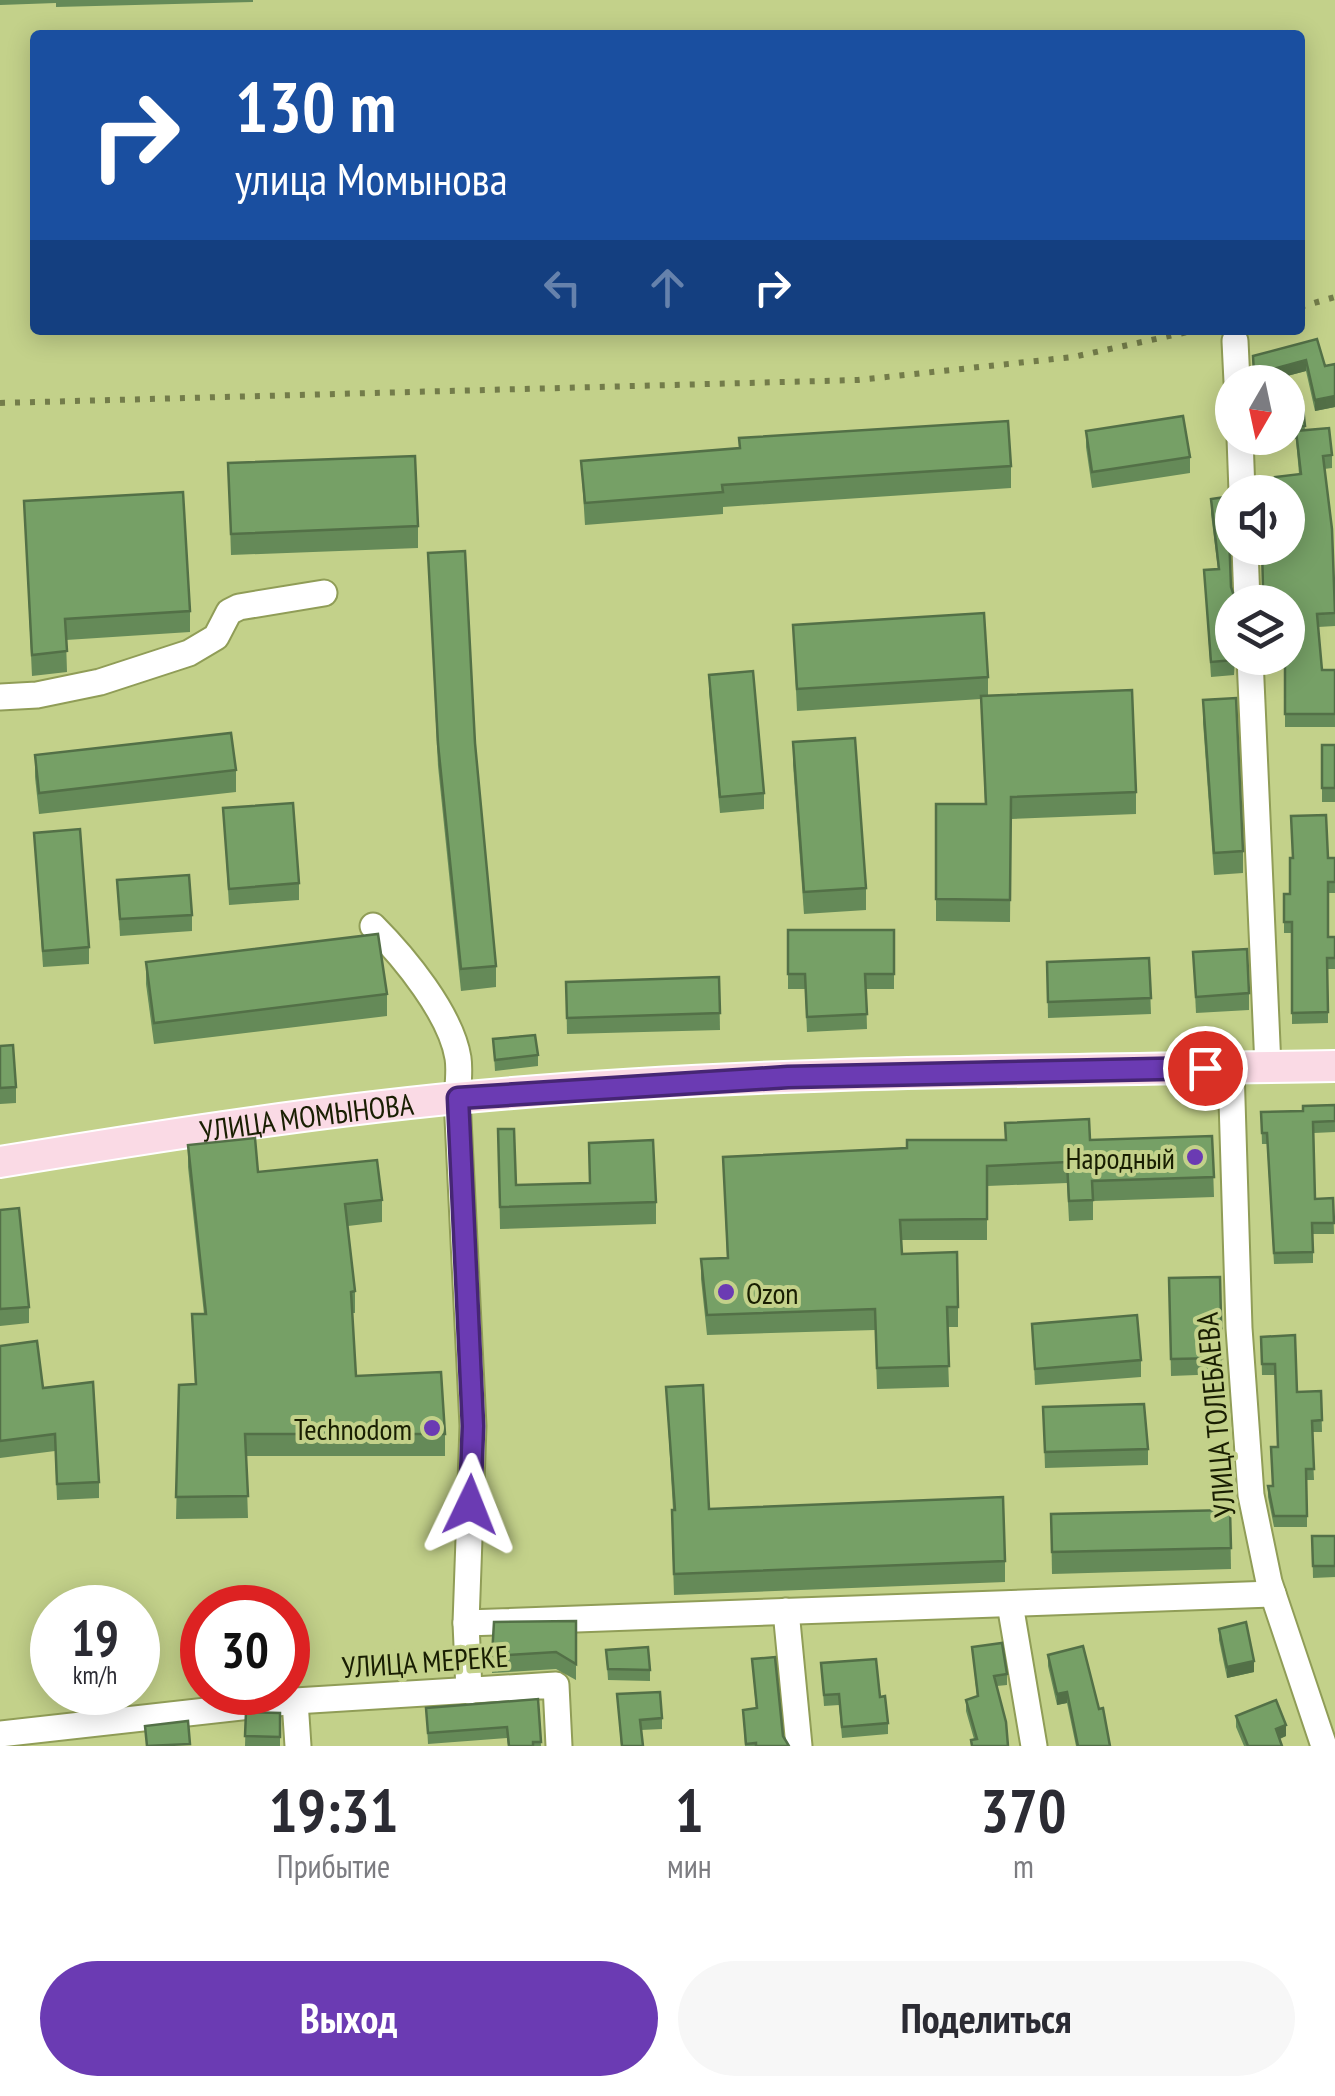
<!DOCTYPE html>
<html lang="ru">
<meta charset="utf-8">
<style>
:root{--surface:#fff;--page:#f7f7f7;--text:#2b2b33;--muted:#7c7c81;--accent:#6b3bb3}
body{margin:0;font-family:"PT Sans Narrow",sans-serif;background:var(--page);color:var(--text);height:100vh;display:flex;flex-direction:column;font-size:38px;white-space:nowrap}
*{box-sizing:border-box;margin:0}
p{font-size:32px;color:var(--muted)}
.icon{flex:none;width:55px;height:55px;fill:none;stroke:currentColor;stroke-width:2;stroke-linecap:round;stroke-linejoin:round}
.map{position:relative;height:1746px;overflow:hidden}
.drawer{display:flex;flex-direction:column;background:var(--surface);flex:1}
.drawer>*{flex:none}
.guide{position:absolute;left:30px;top:30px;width:1275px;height:305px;border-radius:10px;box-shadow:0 5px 25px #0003;background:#1a4fa0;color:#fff;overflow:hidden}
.needle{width:65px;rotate:189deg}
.tools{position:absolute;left:1215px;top:365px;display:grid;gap:20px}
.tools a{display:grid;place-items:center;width:90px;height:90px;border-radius:50%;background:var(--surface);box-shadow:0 5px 25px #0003;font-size:50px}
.speed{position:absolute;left:30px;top:1585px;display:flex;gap:20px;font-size:50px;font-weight:700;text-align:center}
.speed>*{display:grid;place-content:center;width:130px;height:130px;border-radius:50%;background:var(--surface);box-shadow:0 5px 25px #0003;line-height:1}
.speed small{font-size:25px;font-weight:400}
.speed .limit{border:15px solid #d22;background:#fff;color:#111}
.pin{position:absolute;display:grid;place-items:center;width:85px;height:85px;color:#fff;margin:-42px;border:5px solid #fff;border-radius:50%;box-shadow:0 2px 10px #0007}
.me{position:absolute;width:110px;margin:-55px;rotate:2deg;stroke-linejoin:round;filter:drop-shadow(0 0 8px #0008)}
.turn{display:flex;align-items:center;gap:35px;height:210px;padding:0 40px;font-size:45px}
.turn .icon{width:130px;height:130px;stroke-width:2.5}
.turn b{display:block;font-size:70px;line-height:85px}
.lanes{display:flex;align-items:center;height:95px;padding:0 40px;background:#0003;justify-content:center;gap:50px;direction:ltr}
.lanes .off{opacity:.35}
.eta{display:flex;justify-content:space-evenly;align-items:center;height:170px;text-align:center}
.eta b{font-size:60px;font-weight:700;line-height:70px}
.cta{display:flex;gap:20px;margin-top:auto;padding:20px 40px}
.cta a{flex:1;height:115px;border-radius:60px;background:var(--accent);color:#fff;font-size:40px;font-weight:700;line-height:115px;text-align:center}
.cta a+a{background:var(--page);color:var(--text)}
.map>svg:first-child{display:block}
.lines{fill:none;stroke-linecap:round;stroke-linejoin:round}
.minor-casing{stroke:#909d57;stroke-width:29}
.major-casing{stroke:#fff;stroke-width:34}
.minor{stroke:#fff;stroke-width:25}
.major{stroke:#fadae5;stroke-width:30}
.rail{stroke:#737c4a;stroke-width:6;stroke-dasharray:5 10;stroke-linecap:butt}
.wall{fill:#658a58}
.shaded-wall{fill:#537047}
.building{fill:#76a066;stroke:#537047;stroke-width:2.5}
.route-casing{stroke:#462674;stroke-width:25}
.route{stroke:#6b3bb3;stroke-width:18}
.poi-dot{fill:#6b3bb3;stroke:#c3d18a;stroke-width:4}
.labels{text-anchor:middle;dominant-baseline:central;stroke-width:8;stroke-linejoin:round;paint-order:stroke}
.street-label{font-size:30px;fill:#191e02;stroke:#c3d18a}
.poi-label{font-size:30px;fill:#191e02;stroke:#c3d18a;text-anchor:end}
</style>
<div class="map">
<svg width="1335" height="1746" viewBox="0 0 1335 1746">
<rect width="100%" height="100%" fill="#c3d18a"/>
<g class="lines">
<defs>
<g id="minor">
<path d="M1235,341L1237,382"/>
<path d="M1240,438L1242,492"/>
<path d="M1245,548L1247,602"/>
<path d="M1250,658L1268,1067"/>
<path d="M0,697L37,695L100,682L189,653L216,637L229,612L239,607L324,593"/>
<path d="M373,926C404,957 451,1014 458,1058C460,1071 458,1085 457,1098L473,1426L466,1623L469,1691"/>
<path d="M1231,1068L1239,1328L1251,1495L1269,1582L1324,1746"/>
<path d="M1010,1604L1034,1746"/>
<path d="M786,1611L799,1746"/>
<path d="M466,1623L1273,1594"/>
<path d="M295,1701L298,1746"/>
<path d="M0,1734L295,1701L556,1685L559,1746"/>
</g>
<g id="major">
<path id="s1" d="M0,1162C152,1137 305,1113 457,1098C749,1070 1043,1071 1335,1066"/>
</g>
</defs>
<use href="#minor" class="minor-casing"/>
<use href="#major" class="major-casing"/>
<use href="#minor" class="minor"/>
<use href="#major" class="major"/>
<g class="rail">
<path d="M1300,307L1335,297"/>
<path d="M0,403L858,380L1073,357L1197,330"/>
</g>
</g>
<g class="wall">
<path d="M0,0H253V2L56,7V3L0,5Z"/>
<path d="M1317,339L1325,366L1335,364V407L1315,411L1306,371L1264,382H1254L1253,356Z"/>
<path d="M1302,399L1305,430L1332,455V468L1324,469L1335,587V626L1318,627L1322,670H1335V727H1285V666H1280L1279,658H1288V602H1259V599L1288,548V492H1275V477L1299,474L1296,439L1272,441V438H1288V401Z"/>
<path d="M1086,431L1190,457V473L1092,488L1086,447Z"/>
<path d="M581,461L1011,466V488L723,507V514L585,525Z"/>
<path d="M228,463L418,526V548L231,555Z"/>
<path d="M1211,499L1232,542L1229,548L1235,658L1234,675L1211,677L1204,570L1218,569L1211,514Z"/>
<path d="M24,501L190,611V632L66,640L67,672L32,676Z"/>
<path d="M428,553L475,743L496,966V987L461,991L438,766Z"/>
<path d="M793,625L988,677V696L1136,792V814L1011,819L1010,922L936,921V804H985L981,699L797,711Z"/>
<path d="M709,675L764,793V809L720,813L709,692Z"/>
<path d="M1203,700L1243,851V873L1214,875L1203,722Z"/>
<path d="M793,742L866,888V910L804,914L793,764Z"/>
<rect x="1322" y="745" width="13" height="57"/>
<path d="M35,755L236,770V792L39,814L35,777Z"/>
<path d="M223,808L299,883V900L229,905Z"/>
<path d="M34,833L89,947V964L43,967Z"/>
<path d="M1328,858H1335V893H1328V937H1335V969H1328V1023L1292,1024V933H1284V894H1290Z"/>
<path d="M117,880L192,915V931L120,936Z"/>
<path d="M788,930H894V989H866L867,1029L807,1032L805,989H788Z"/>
<path d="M1193,952L1249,993V1010L1196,1013Z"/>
<path d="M1149,958L1151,1014L1048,1018L1047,962Z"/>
<path d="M146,962L387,994V1016L154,1044L146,984Z"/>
<path d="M719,977L720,1030L567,1034L566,982Z"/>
<path d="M493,1039L538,1055V1066L495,1071Z"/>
<path d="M0,1046L16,1087V1103L0,1104Z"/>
<path d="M1335,1105V1132L1314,1133L1315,1199L1333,1198L1334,1234H1313V1263L1274,1264L1267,1144H1262L1261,1112L1303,1111Z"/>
<path d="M498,1129L516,1185L656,1202V1224L500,1229Z"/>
<path d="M1212,1136L1214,1197L1093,1201V1220L1069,1221L1067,1183L987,1186V1240H901L902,1254L958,1307V1327H947L949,1387L877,1389L875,1330L707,1335L701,1279V1259L727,1258L723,1157L1090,1140Z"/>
<path d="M188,1145L258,1172L382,1200V1222L348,1226L355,1291V1313H352L356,1376L445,1434V1456H246L248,1518L176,1519L179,1385L195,1384L192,1314H204L188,1167Z"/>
<path d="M0,1210L29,1307V1323L0,1326Z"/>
<path d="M1220,1277L1222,1374L1171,1376L1169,1278Z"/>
<path d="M1032,1324L1141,1360V1377L1035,1385Z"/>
<path d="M1261,1337L1297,1392L1321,1391L1322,1432H1312L1314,1480H1307V1527H1274L1268,1497V1486H1272L1278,1447L1275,1375H1262Z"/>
<path d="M0,1346L43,1388L99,1482V1498L57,1500L55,1451L0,1458Z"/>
<path d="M666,1387L709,1509L1005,1561V1582L674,1595L672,1531L673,1510Z"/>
<path d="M1043,1407L1148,1449V1465L1045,1468Z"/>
<path d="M1230,1510L1231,1569L1052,1574L1051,1514Z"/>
<path d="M1312,1536H1335V1577L1313,1578Z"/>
<path d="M576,1621V1680L556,1669L492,1673V1656Z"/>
<path d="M1219,1629L1254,1672L1227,1678L1219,1640Z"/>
<path d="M972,1647L1007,1674V1685L997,1686L1008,1746H971V1740L974,1739L966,1711V1700L977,1697Z"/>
<path d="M606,1650L650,1670V1681L608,1680Z"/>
<path d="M1048,1655L1099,1709L1110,1746H1076L1067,1703L1057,1705L1048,1666Z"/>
<path d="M752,1659L783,1736L789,1746H745L743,1710L756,1709Z"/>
<path d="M821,1663L880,1697L888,1723V1734L842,1738L839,1705L824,1706Z"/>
<path d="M617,1694L662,1718V1729L641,1730L643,1746H621Z"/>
<path d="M538,1699L541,1746H508L507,1738L428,1744L426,1708Z"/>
<path d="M246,1712L280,1713V1746H245Z"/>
<path d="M1236,1716L1286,1736L1280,1739L1282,1746H1244L1236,1727Z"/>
</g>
<g class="shaded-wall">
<path d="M1306,360V371L1264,382H1254V374Z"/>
<path d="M1335,396V407L1315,411V400Z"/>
<path d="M1232,526V542L1229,549V533Z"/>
<path d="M1254,1661V1672L1227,1678V1667Z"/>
<path d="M1067,1692V1703L1057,1705V1694Z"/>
<path d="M1286,1725V1736L1276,1740V1729Z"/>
</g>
<g class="building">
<path d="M1317,339L1325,366L1335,364V396L1315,400L1306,360L1254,374L1253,356Z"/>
<path d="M1302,399L1305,426L1288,428V401Z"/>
<path d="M1183,416L1190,457L1092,472L1086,431Z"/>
<path d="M1008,421L1011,466L722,485L723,492L585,503L581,461L740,448L739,438Z"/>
<path d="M1329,428L1332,455L1323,456L1332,529L1335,613L1317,614L1322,670H1335V714H1285V658H1288V602H1276V598L1259,599L1263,588L1262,548H1288V492H1276L1275,477L1301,474L1296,431Z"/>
<path d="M415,456L418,526L231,534L228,463Z"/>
<path d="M183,492L190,611L65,619L67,651L32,655L24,501Z"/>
<path d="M1232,496V526L1229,533L1231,587L1234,596L1243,602H1232V658H1235L1234,660L1211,662L1204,570L1219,569L1211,499Z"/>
<path d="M465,551L475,743L496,966L461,969L438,744L428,553Z"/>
<path d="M984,613L988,677L797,689L793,625Z"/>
<path d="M753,671L764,793L720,797L709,675Z"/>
<path d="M1132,690L1136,792L1011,797L1010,900L936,899V804H986L981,696Z"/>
<path d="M1236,698L1243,851L1214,853L1203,700Z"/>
<path d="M231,733L236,770L39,793L35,755Z"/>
<path d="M855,738L866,888L804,892L793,742Z"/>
<rect x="1322" y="745" width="13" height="43"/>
<path d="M293,803L299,883L229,889L223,808Z"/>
<path d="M1326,815L1328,858H1335V882H1328V937H1335V958H1327L1328,1012L1292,1013V922H1284V894H1290V858H1293L1291,816Z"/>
<path d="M80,829L89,947L43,951L34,833Z"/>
<path d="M189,875L192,915L120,919L117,880Z"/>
<path d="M788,930H894V974H865L867,1014L807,1017L805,974H788Z"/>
<path d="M378,934L387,994L154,1023L146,962Z"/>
<path d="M1247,949L1249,993L1196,997L1193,952Z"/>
<path d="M1149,958L1151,998L1048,1002L1047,962Z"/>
<path d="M719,977L720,1013L567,1018L566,982Z"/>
<path d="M535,1035L538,1055L495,1060L493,1039Z"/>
<path d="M13,1045L16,1087L0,1088V1046Z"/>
<path d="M1335,1105V1121L1313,1122L1315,1199L1333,1198L1334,1223H1312L1313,1252L1274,1253L1267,1133H1262L1261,1112L1303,1111V1106Z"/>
<path d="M1089,1119L1090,1140L1212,1136L1214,1177L1092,1181L1093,1200L1069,1201L1067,1162L987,1166V1219L900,1220L902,1254L957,1252L958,1307H947L949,1366L877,1368L875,1309L707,1315L701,1259L728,1258L723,1157L907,1148V1140H1006L1005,1123Z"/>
<path d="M498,1129H514L516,1185L590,1183L589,1143L653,1140L656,1202L500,1207Z"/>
<path d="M255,1138L258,1172L377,1160L382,1200L345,1204L355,1291L351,1292L356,1376L441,1372L445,1434H245L248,1496L176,1497L179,1385L196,1384L192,1314H206L188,1145Z"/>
<path d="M19,1208L29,1307L0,1309V1210Z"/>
<path d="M1220,1277L1222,1358L1171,1359L1169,1278Z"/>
<path d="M1137,1315L1141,1360L1035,1369L1032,1324Z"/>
<path d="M1295,1335L1297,1392L1321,1391L1322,1420L1312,1421L1314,1469H1306L1307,1516H1274L1268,1486H1273L1271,1447H1278L1275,1364H1262L1261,1337Z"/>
<path d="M37,1341L43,1388L93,1382L99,1482L57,1484L55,1434L0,1441V1346Z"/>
<path d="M703,1385L709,1509L1003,1497L1005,1561L674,1574L672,1510H675L666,1387Z"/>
<path d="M1144,1404L1148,1449L1045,1452L1043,1407Z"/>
<path d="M1230,1510L1231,1548L1052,1552L1051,1514Z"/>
<path d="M1312,1536H1335V1566H1313Z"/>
<path d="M576,1621V1664L556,1652L492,1656L494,1622Z"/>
<path d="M1246,1622L1254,1661L1227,1667L1219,1629Z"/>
<path d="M1002,1643L1007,1674L994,1676L1006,1722L1008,1746H972L971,1740L977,1739L966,1700L978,1696L972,1647Z"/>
<path d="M1083,1646L1099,1709L1103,1708L1110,1746H1078L1067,1692L1057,1694L1048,1655Z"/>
<path d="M648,1647L650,1670L608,1669L606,1650Z"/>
<path d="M775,1657L783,1736L789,1746H756V1743L746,1744L743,1710L757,1708L752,1659Z"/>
<path d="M876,1659L880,1697L885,1696L888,1723L842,1727L839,1694L824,1695L821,1663Z"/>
<path d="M660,1692L662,1718L640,1720L643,1746H622L617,1694Z"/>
<path d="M538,1699L541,1742H533V1746H509L507,1727L428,1733L426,1708Z"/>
<path d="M1276,1700L1286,1725L1276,1729L1282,1746H1248L1236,1716Z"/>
<path d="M246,1712L280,1713V1737L245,1736Z"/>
<path d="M188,1721L190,1744L147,1746L145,1726Z"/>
</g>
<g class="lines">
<defs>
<path id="route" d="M470,1505L473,1426L458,1098L788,1077L1205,1068"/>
</defs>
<use href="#route" class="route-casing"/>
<use href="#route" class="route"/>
</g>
<g class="poi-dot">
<circle cx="1195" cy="1157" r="10"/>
<circle cx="726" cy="1292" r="10"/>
<circle cx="432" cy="1428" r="10"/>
</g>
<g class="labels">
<g class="street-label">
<text stroke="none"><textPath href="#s1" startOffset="310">УЛИЦА МОМЫНОВА</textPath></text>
<text transform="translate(1215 1415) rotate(-95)">УЛИЦА ТОЛЕБАЕВА</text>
<text transform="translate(425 1661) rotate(-4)">УЛИЦА МЕРЕКЕ</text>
</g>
<g class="poi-label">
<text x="1175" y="1157">Народный</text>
<text x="746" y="1292" text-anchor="start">Ozon</text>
<text x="412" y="1428">Technodom</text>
</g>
</g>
</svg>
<div class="tools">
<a><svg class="needle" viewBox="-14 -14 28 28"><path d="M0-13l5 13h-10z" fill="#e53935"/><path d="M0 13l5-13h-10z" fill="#7c7c81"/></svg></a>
<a><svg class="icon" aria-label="sound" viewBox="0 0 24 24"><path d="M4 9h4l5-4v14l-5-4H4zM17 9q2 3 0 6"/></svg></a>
<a><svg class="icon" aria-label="layers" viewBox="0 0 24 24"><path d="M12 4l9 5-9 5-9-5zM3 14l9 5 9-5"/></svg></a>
</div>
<div class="speed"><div>19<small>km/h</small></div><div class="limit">30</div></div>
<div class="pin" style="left:1205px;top:1068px;background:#d93025"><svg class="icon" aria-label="arrive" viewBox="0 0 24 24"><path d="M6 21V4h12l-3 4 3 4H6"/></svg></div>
<svg class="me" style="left:470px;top:1505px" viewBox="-20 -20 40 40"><path d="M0-17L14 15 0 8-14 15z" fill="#6b3bb3" stroke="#fff" stroke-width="4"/></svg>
<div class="guide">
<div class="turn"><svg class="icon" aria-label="right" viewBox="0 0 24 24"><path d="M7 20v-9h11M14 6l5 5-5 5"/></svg><div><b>130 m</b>улица Момынова</div></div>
<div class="lanes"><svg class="icon off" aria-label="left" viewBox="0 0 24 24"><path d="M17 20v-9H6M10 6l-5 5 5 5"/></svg><svg class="icon off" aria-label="ahead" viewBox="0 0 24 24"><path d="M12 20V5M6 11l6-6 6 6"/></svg><svg class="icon" aria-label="right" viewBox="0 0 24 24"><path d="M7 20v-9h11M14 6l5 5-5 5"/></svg></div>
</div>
</div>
<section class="drawer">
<div class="eta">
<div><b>19:31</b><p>Прибытие</p></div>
<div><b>1</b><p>мин</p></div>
<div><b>370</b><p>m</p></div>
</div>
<div class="cta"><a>Выход</a><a>Поделиться</a></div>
</section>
